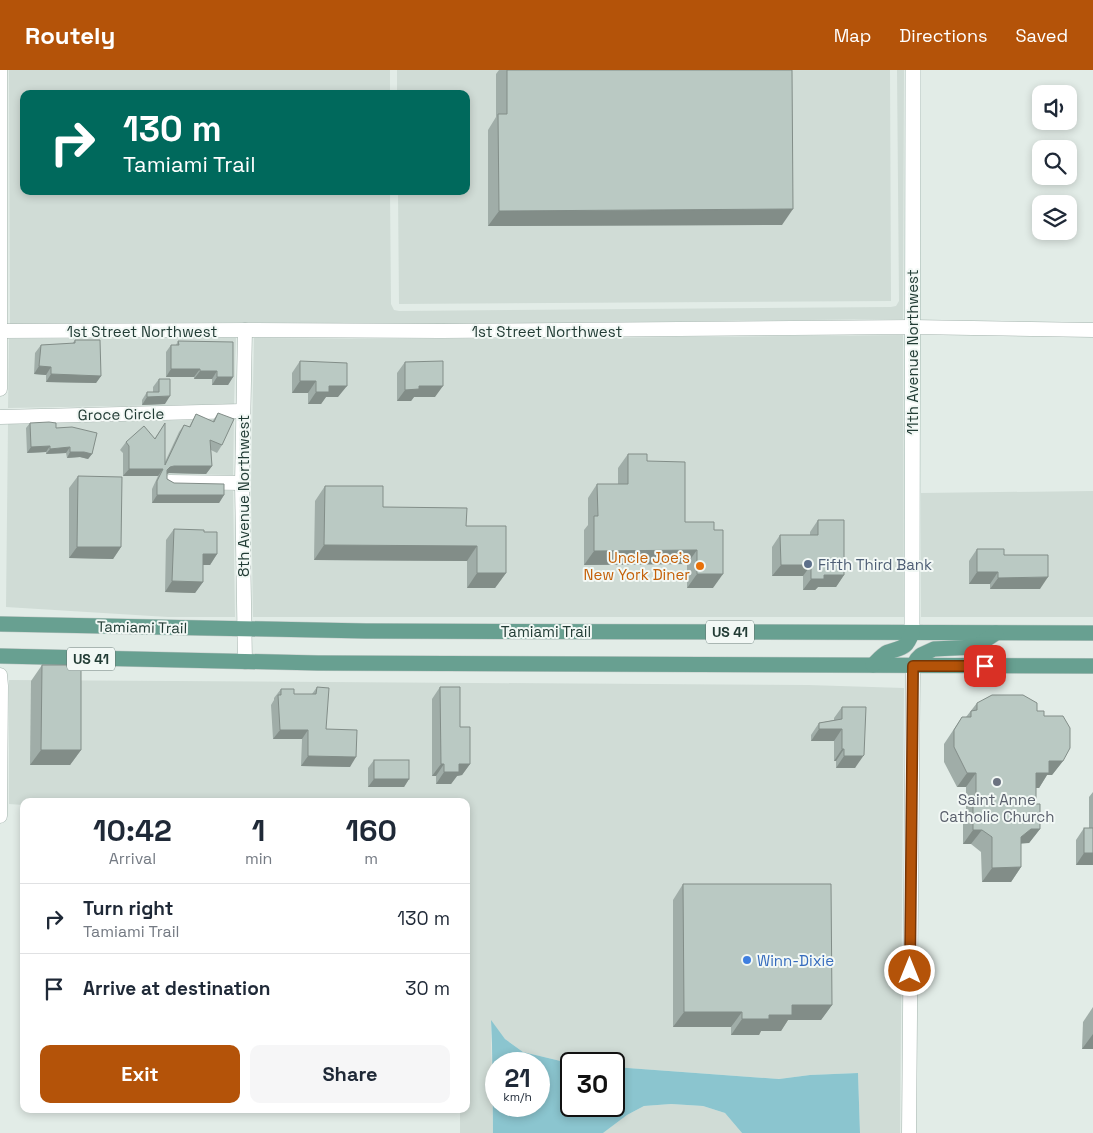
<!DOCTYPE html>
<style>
:root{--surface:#fff;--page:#f6f6f7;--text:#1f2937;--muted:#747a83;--line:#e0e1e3;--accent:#b45309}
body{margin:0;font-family:"Space Grotesk",sans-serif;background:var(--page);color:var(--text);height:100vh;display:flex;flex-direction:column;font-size:19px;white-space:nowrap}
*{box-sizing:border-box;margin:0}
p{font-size:16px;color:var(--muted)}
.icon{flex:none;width:28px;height:28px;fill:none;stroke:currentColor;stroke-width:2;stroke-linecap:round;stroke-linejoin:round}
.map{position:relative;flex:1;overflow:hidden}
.sheet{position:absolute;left:20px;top:728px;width:450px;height:315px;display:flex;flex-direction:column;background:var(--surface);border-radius:10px;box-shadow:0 2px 8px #0003}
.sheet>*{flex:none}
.guide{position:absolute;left:20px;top:20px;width:450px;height:105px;border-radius:10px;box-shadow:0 2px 8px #0003;background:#00695c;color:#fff;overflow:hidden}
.buttons{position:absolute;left:1032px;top:15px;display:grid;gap:10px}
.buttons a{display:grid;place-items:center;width:45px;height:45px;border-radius:10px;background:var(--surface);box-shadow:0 2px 8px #0003;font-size:25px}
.speed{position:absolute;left:485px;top:982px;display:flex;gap:10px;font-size:25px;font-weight:700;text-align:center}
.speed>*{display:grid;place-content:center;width:65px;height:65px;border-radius:50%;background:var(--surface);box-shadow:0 2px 8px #0003;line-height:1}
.speed small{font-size:12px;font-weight:400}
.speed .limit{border:2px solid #111;border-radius:8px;background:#fff;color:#111}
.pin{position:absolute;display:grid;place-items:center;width:42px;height:42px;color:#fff;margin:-21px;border-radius:10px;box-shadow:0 2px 8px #0006}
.me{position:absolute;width:55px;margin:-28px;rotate:0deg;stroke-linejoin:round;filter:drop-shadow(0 0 4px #0008)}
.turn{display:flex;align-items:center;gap:18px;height:105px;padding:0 20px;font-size:22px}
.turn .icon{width:65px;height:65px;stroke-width:2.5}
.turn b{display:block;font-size:35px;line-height:42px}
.eta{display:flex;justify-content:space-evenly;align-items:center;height:85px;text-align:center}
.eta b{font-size:30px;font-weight:700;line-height:35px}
.primary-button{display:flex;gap:10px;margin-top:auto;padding:10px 20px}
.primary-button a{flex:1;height:58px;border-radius:10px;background:var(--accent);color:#fff;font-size:20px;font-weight:700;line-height:58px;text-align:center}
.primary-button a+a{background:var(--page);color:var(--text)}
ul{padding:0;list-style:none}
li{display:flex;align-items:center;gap:15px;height:70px;padding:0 20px;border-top:1px solid var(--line)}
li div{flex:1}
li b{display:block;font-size:19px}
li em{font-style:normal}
header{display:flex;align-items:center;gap:30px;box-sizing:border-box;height:70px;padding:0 25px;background:var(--accent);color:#fff}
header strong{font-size:24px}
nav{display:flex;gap:28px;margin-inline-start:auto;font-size:18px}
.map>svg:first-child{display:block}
.built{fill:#d0dcd6}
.water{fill:#8bc5cf;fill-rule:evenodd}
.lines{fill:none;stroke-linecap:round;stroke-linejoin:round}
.street-casing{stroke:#a5b4ae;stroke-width:15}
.secondary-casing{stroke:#a1b7af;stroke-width:16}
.primary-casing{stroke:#c1c8c6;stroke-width:16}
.street{stroke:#fff;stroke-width:14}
.secondary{stroke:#fff;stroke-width:15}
.primary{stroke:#68a091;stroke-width:15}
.wall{fill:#a0ada8}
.shaded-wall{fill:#828d88}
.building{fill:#bac9c3;stroke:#828d88}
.route-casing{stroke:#753606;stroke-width:12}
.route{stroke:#b45309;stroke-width:9}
.service-dot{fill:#5c6f8a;stroke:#f2f8f5;stroke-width:2}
.food-dot{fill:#e8710a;stroke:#f2f8f5;stroke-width:2}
.worship-dot{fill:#6b7280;stroke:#f2f8f5;stroke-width:2}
.shop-dot{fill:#3f7fe0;stroke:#f2f8f5;stroke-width:2}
.labels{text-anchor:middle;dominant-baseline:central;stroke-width:4;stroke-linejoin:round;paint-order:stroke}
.shield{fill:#f2f8f5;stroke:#60746f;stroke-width:1}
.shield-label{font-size:14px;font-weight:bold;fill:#223c35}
.street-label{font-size:15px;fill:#223c35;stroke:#f2f8f5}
.food-label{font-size:15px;fill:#c56008;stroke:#f2f8f5;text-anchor:end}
.service-label{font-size:15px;fill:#4e5e75;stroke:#f2f8f5;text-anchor:start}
.worship-label{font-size:15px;fill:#5b616d;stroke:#f2f8f5}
.shop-label{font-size:15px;fill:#366cbe;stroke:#f2f8f5;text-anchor:start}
</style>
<header>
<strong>Routely</strong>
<nav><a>Map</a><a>Directions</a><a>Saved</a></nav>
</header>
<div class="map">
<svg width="1093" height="1063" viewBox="0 0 1093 1063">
<rect width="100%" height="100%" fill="#e2ece7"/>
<g class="built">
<path d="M9,0H390V24H24V121H390L391,234L394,240L399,241L891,237L896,236L899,231L897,0H904L903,249L441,254L236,252L10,254Z"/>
<path d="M397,0H890L891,231L399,234L398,121H466V24H397Z"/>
<path d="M903,265L904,547H253L251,418L254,268L441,269Z"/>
<path d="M236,268L234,334L8,338L9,269Z"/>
<path d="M234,349L233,405L160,404L207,419L233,421L235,547H168L6,537L8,354Z"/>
<path d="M1093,421V547H921V423Z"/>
<path d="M9,610L808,615L904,618L900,1063H860L858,1003L810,1005L779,1009L614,997V994H573L523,982L505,969L491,951L493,1063H460V1039H466V731H24V735L9,734Z"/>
<path d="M671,1034L703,1036L725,1043L742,1063H603L627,1045L644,1036Z"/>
</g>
<path class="water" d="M491,950L505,969L523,982L573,994H571V1036H614V997L779,1009L810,1005L858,1003L860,1063H742L725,1043L703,1036L671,1034L644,1036L627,1045L603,1063H493L492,974ZM496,994H539V1036H496Z"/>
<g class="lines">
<defs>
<g id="street">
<path d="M0,261L245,260L441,261L912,257L1093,260"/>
<path d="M0,319V0"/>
<path d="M0,347L242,341"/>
<path d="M169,412L242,413"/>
<path d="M245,592L242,413L245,260"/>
<path d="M0,605L1,616L0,746"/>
<path d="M909,1063L913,596"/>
</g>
<path id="secondary" d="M912,563L913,0"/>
<g id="primary">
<path d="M0,554L366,561L1093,563"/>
<path d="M0,586L318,593L1093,596"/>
<path d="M873,595C877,591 883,584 888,582C903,577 906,579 912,563"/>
<path d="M913,596L917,589L921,585L934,579L975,577L996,563"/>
</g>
</defs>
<use href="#street" class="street-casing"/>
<use href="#secondary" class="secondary-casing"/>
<use href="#primary" class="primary-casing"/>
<use href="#street" class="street"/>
<use href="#secondary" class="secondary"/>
<use href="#primary" class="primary"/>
</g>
<g class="wall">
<path d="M499,0H792L782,155L488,156V60L496,47V4Z"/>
<path d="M75,270L101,306L96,313L46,312V305L34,304L35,283L41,275L72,274Z"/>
<path d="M178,271L233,307L228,315H212V309H194V307H166V282L171,275H176Z"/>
<path d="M300,291L338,327H326L321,334H308V323H292V303Z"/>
<path d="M405,292L435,327H414L411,331H397V303Z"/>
<path d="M159,309L165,334L142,335V330L147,322H153V317Z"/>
<path d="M218,343L222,375L217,383L211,380L212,396L206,404L169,403L167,404V409L174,413L224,425L219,433H152V419L158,406H123V383L120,380L126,372L155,368L165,353V392L179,362L184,355L189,357L196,344L212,352Z"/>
<path d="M30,353L56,358L92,384L88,389L80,387L67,388L66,383L46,384V382L27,383L26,358Z"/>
<path d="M628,384L647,391L685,452L713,518H687V494L584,495V460L588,455V428L597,414H618V398Z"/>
<path d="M78,406L121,477L113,489L69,488V418Z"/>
<path d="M325,416L383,437L466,456L506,503L495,518H467V491L314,490L315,431Z"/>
<path d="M818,450L844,505L836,517H818L815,520H803V506H772V477L780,465H810V462Z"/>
<path d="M174,459L204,462L217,484L210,495H203V512L195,523L165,522L166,470Z"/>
<path d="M977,479L1004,485L1040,519H990V514H969V491Z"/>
<path d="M42,595L81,680L70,695H30L31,611Z"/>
<path d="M317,617L326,659L350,697L301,696L302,669H273L271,635L274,630V628L281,619L294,624H312Z"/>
<path d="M440,617L460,657L470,694L462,705L457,706L451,714H436V706H432V629Z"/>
<path d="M977,633L1037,641L1044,646L1063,691L1052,705H1047L1039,718H1036V734L1040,759L1029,773L1021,774V797L1011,812H982L981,782L971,774H963V749L966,745V717H957L944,692V674L962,647H966Z"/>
<path d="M842,637L856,696L855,698H836V691H834V671H811V665L819,653L834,650V648Z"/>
<path d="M374,690L409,709L404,717H368V698Z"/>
<path d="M1093,722V795H1076V770L1084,758H1089V727Z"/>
<path d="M683,814L832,935L821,950H788L781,961H761L759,965H731V957H673V830Z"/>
<path d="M1093,937V979H1082L1083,952Z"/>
</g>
<g class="shaded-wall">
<path d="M793,139L782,155L488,156L499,141Z"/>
<path d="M39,296L51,297L46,305L34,304Z"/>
<path d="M171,299H200L194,307H166Z"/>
<path d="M200,301H217L212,309H194Z"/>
<path d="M51,304L101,306L96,313L46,312Z"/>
<path d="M217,307H233L228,315H212Z"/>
<path d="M300,311H316L308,323H292Z"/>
<path d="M329,316H347L338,327H326L321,334H308L316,322Z"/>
<path d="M419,316H443L435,327H414L411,331H397L405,320Z"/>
<path d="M170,326L165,334L142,335L147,327Z"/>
<path d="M50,376L46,382L27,383L31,377Z"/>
<path d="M70,377L66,383L46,384L50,379Z"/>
<path d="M70,382H84L92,384L88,389L80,387L67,388Z"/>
<path d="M174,396H212L206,404L169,403L164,405L170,397Z"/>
<path d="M129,399H163L158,406H123Z"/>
<path d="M157,425H224L219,433H152Z"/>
<path d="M324,475L477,476L467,491L314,490Z"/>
<path d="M77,477H121L113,489L69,488Z"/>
<path d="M697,480L687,494L584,495L594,481Z"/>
<path d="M203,484H217L210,495H196Z"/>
<path d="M781,495H811L803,506H772Z"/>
<path d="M977,502H998L990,514H969Z"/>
<path d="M477,503H506L495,518H467Z"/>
<path d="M697,504H723L713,518H687Z"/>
<path d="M824,505H844L836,517H818L815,520H803L811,509Z"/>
<path d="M1048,507L1040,519H990L998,508Z"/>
<path d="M172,511L203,512L195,523L165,522Z"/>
<path d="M819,659H842L834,671H811Z"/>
<path d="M280,660H308L302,669H273Z"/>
<path d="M842,679H844L836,691H834Z"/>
<path d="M41,680H81L70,695H30Z"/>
<path d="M864,685L855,698H836L844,686Z"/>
<path d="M308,686L356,687L350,697L301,696Z"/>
<path d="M1049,691H1063L1052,705H1047L1039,718H1026L1036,703Z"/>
<path d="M441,694H444L436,706H432Z"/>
<path d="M459,694H470L462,705L457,706L451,714H436L444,702Z"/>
<path d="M967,703H976L966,717H957Z"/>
<path d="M374,709H409L404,717H368Z"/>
<path d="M1031,759H1040L1029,773H1021V767Z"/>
<path d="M973,760H982L971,774H963Z"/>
<path d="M1084,783H1093V795H1076Z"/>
<path d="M1021,797L1011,812H982L992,798Z"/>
<path d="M792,935H832L821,950H788L781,961H761L759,965H731L742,949L769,945Z"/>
<path d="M684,942H742L731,957H673Z"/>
<path d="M1093,964V979H1082Z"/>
</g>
<g class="building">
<path d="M507,0H792L793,139L499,141L498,44H507Z"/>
<path d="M75,270H100L101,306L51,304V297L39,296L41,275L75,273Z"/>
<path d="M178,271L233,272V307H217V301H200V299H171V275H179Z"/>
<path d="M300,291L347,293V316H329V322H316V311H300Z"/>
<path d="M443,291V316H419V319L405,320V292Z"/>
<path d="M159,309H170V326L147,327V322H159Z"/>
<path d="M218,343L234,349L222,375L210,370L212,396H174L170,397L167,400V409L174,413L224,414V425H157V411L163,399H129V376L126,372L144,356L155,369L165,353V395L184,355L190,357L196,344L214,352Z"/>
<path d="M49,352L56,353V358L72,357L97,363L92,384L84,382H70V377L50,379V376L31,377L30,353Z"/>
<path d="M628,384H647V391L685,392V452H714V460H723V504H697V480L594,481V446H598L597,414H628Z"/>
<path d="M78,406L122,407L121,477H77Z"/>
<path d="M325,416H383V437L467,438L466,456H506V503H477V476L324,475Z"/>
<path d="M818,450H844V505H824V509H811V495H781L780,465H818Z"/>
<path d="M174,459L204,460V462H217V484H203V512L172,511Z"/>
<path d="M977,479H1004V485H1048V507L998,508V502H977Z"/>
<path d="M42,595H81V680H41Z"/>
<path d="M317,617L329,618L326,659L357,660L356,687L308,686V660H280L278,625H281V619H294V624H316Z"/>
<path d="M440,617H460V657H470V694H459V702H444V694H441Z"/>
<path d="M992,625H1023L1037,633V641H1044V646H1063L1070,658V678L1063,691H1049V703H1036V734H1040V759H1031L1021,767V797L992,798V767L982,760H973V735H976V703H967L954,677V660L962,647H971V641L977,640V633Z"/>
<path d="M842,637H866L864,685L863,686H844V679H842V659H819V653L842,649Z"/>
<rect x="374" y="690" width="35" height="19"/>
<rect x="1084" y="758" width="9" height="25"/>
<path d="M683,814H831L832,935H792V945H769V949H742V942H684Z"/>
</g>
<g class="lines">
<defs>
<path id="route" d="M910,901L913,596H985"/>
</defs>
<use href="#route" class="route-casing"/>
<use href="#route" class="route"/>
</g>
<circle class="service-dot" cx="808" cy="494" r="5"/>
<circle class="food-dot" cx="700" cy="496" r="5"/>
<circle class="worship-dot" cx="997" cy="712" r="5"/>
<circle class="shop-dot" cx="747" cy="890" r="5"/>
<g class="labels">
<g class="shield">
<rect x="706" y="550.5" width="48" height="23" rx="4"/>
<rect x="67" y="577.5" width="48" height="23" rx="4"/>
</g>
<g class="shield-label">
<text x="730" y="562">US 41</text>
<text x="91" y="589">US 41</text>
</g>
<g class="street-label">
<text x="142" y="261">1st Street Northwest</text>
<text x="547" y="261">1st Street Northwest</text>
<text transform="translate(912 282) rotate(-90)">11th Avenue Northwest</text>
<text transform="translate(121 344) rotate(-1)">Groce Circle</text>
<text transform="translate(243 426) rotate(-90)">8th Avenue Northwest</text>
<text transform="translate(142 557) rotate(1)">Tamiami Trail</text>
<text x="546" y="561">Tamiami Trail</text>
</g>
<g class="food-label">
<text x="690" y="487">Uncle Joe's<tspan x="690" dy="17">New York Diner</tspan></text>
</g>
<g class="service-label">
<text x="818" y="494">Fifth Third Bank</text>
</g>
<g class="worship-label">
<text x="997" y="729">Saint Anne<tspan x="997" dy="17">Catholic Church</tspan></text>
</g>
<g class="shop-label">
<text x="757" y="890">Winn-Dixie</text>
</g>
</g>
</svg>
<div class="buttons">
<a><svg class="icon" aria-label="sound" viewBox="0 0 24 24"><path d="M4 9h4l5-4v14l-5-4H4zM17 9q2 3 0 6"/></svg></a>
<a><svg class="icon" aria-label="search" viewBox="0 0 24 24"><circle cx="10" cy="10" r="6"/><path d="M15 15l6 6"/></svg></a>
<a><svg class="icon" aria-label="layers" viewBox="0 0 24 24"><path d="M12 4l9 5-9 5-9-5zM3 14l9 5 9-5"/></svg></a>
</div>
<div class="speed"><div>21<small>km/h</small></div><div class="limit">30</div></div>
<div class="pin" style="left:985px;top:596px;background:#d93025"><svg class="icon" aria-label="arrive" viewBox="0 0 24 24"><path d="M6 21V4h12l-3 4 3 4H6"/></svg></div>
<svg class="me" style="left:910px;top:901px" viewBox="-20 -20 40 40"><circle r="17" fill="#b45309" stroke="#fff" stroke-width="3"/><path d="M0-11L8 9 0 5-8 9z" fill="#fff"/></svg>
<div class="guide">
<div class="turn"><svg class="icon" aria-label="right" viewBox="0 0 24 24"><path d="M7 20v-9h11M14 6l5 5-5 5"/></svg><div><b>130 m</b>Tamiami Trail</div></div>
</div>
<section class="sheet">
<div class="eta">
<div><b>10:42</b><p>Arrival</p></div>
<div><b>1</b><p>min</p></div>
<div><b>160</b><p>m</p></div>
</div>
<ul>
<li><svg class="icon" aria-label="right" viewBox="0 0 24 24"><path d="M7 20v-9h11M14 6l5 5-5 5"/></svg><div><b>Turn right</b><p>Tamiami Trail</p></div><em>130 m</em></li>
<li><svg class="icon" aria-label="arrive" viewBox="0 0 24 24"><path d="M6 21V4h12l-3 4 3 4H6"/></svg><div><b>Arrive at destination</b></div><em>30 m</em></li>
</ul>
<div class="primary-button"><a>Exit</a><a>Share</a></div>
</section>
</div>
